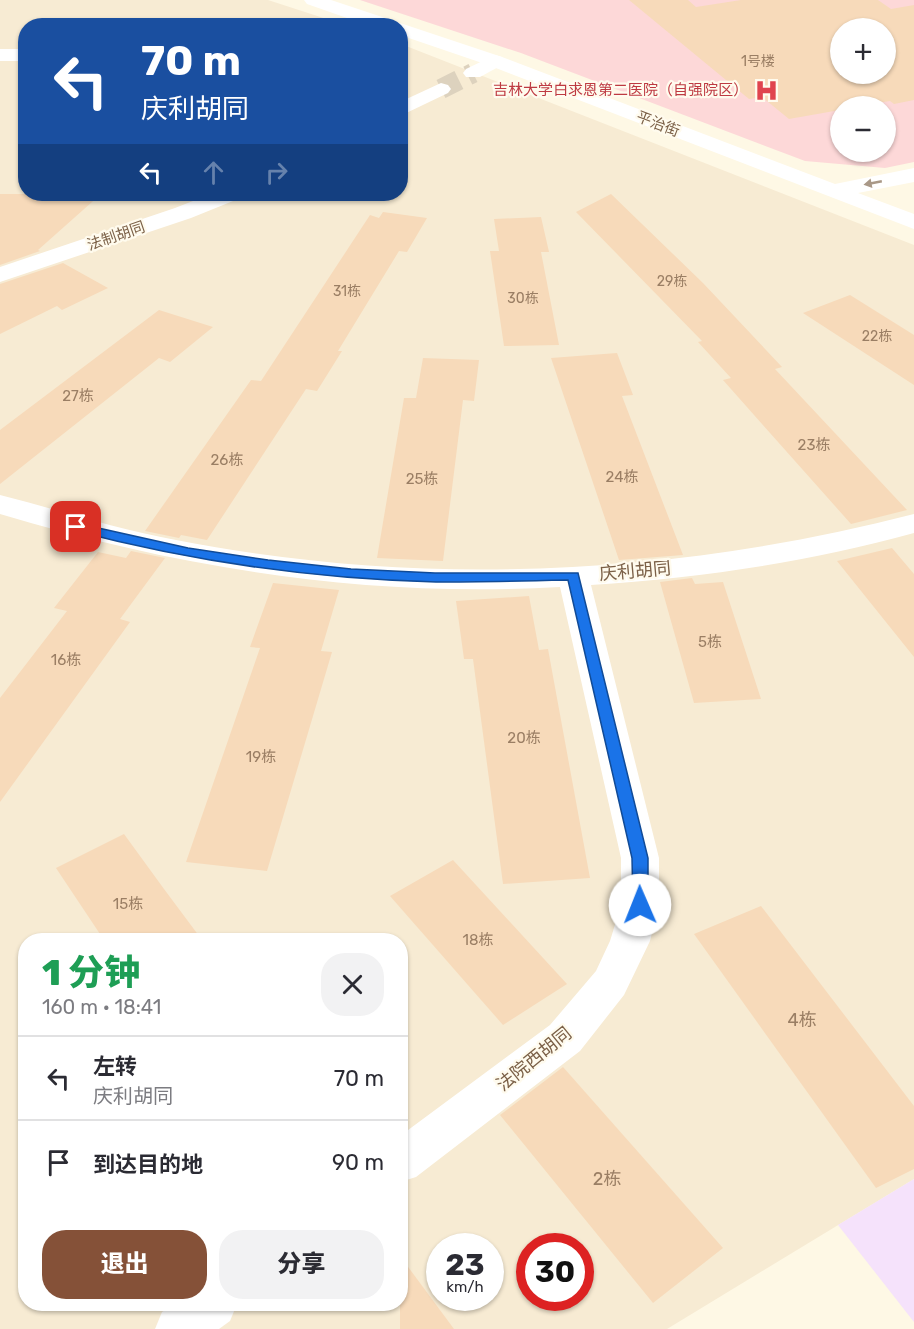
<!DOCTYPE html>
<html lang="zh">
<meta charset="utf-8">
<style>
:root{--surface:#fff;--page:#f2f2f3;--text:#2b2b33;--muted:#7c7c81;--line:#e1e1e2;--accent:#855138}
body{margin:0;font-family:Rubik,"Noto Sans SC",sans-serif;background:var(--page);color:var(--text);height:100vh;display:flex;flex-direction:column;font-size:22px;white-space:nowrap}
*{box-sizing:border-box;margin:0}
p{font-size:20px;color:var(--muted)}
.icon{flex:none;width:33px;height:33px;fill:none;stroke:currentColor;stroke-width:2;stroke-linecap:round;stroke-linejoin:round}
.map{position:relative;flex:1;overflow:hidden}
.drawer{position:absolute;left:18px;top:933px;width:390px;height:378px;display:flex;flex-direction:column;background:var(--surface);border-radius:24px;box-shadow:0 2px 4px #0004}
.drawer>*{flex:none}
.hud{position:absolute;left:18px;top:18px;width:390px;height:183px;border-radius:24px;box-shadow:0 2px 4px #0004;background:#1a4fa0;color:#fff;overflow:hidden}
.buttons{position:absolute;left:830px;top:18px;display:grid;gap:12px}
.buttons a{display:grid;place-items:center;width:66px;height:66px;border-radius:50%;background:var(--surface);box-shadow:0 2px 4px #0004;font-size:30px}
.speed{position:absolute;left:426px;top:1233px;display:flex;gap:12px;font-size:30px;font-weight:700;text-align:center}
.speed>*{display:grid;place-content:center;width:78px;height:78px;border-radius:50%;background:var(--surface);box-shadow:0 2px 4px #0004;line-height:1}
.speed small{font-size:15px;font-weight:400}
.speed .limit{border:9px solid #d22;background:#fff;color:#111}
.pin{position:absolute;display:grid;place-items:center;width:51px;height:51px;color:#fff;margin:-26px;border-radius:12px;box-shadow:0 3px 9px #0006}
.me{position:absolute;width:66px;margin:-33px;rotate:359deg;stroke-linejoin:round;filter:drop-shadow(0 0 4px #0008)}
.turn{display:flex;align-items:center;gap:21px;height:126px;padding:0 24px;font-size:27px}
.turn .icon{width:78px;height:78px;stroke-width:2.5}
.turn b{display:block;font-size:42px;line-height:51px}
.lanes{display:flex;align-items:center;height:57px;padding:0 24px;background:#0003;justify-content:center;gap:30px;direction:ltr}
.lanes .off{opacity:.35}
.round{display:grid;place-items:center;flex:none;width:63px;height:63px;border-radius:24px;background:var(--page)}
.headline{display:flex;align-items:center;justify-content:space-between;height:102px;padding:0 24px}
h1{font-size:36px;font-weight:800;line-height:45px;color:#1e9e55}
.action{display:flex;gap:12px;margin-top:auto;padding:12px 24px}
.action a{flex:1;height:69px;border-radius:24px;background:var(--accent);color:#fff;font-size:24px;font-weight:800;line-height:69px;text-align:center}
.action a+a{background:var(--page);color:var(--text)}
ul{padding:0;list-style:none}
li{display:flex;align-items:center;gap:18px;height:84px;padding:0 24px;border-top:2px solid var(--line)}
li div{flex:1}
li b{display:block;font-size:22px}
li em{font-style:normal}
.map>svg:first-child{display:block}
.residential{fill:#f7ebd3;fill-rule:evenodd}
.education{fill:#f5e2fb}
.medical{fill:#fdd8d8;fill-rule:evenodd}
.building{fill:#f7daba;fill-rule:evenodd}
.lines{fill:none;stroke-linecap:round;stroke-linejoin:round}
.minor-tunnel{stroke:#ddd2be;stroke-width:20;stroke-dasharray:20 10;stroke-linecap:butt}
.minor{fill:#fff;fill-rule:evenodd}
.tertiary{fill:#fff;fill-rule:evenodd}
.oneway{fill:#a99887}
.route{fill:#1a73e8;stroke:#114b97;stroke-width:1.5}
.labels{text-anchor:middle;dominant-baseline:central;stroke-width:4.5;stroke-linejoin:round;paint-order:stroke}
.far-number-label{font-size:14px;fill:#9a7e64}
.far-health-label{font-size:15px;fill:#be3a42;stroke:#fffbee;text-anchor:end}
.far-street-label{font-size:15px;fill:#7b6047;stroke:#fffbee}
.number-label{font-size:15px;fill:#9a7e64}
.street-label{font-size:18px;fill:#7b6047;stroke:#fffbee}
.near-number-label{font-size:18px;fill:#9a7e64}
</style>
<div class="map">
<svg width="914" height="1329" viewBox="0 0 914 1329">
<rect width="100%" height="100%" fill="#fef8e5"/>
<path class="residential" d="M0,0H268L345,25L26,26V194H400L401,44L914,245V1179L667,1329H0ZM26,940H400V1304H26ZM440,1246H490V1298H440ZM530,1246H580V1298H530Z"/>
<path class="education" d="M914,1179V1322L838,1225Z"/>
<path class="medical" d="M360,0H914V162L885,168L805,161L521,53ZM840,28H885V74H840ZM840,106H885V152H840Z"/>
<g class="building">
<path d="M629,0H688L696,7L741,0H878L891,9L914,5V100L894,104L890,101L858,106H840V110L789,119L762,97L749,99ZM840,28H885V74H840Z"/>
<path d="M0,194H101L38,250L40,251L0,265Z"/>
<path d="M611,194L703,283L782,367L775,369L907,510L851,524L723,380L731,378L698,342L702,341L576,212Z"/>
<path d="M383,212L427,218L407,252L399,251L338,351H342L317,391L306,389L207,540L181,535L179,538L145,531L251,380L261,381L370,215L379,218Z"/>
<path d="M541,217L549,252H541L559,345L504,346L490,251H499L494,219Z"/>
<path d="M63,263L108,288L62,310L57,306L0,334V284Z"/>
<path d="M850,295L914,335V385L803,313Z"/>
<path d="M159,310L213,327L170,362L159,358L0,484V430Z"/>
<path d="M617,353L633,395L622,396L683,555L619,560L551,358Z"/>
<path d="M423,358L479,360L474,401L463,400L443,561L377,558L404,398H416Z"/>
<path d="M892,548L914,574V657L837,561Z"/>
<path d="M131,551L165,558L120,619L130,622L0,802V698L67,611L54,608L98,552L126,558Z"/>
<path d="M692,578L695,584L723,582L761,699L694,703L660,582Z"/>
<path d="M273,583L339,590L321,651L332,652L267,871L186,862L260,648L250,647Z"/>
<path d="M529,596L539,650L548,649L590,878L503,884L473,659H464L456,601Z"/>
<path d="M124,834L164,889L202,940H104L56,868Z"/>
<path d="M453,860L567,984L503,1025L390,896Z"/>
<path d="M761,906L914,1106V1169L876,1188L694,934Z"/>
<path d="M563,1067L723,1248L653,1303L500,1115Z"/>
<path d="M400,1256L454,1329H400Z"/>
</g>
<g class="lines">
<path class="minor-tunnel" d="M441,89L473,73"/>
<g class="minor">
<rect x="0" y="49" width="26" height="12"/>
<path d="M495,55L502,57L505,61L502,65L480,77H466L463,73L466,69Z"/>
<path d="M441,83L448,85L451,89L448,93L400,116V102Z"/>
<path d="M211,194H241L238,199L191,218L0,282V267L175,208Z"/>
<path d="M0,495C59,510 116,529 176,540C418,588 676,576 914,514V533C809,562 700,578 591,585L659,858V905L650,941L624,995L580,1051L416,1177L400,1182V1136L550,1025L596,971L610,941L621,905V858L560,587C368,598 183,569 0,514Z"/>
<path d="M174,1304H237L230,1321L219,1329H155L162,1312Z"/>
</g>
<path class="tertiary" d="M304,0H331L502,57L835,184L914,168V182L858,193L914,214V229L488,65L400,35V26H370L307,4Z"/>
</g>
<defs><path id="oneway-solid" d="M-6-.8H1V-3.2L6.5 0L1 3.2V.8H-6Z" transform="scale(1.5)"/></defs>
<use class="oneway" href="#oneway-solid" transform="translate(873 183) rotate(169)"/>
<path class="route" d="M76,523L188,548L268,560L351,569L435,573H578L648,858V905L646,910L640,912L635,910L633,905L632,858L568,580C524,581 480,582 436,582C313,579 190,561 72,530L70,527L72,524Z"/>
<defs>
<symbol id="hospital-bare" viewBox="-9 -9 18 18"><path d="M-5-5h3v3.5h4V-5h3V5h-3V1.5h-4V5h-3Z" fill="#e0444e" stroke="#fffbee" stroke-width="2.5" paint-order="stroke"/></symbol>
</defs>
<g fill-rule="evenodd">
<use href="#hospital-bare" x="750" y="74" width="33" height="33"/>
</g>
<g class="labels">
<g class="far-number-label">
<text x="758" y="61">1号楼</text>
<text x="672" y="281">29栋</text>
<text x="347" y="291">31栋</text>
<text x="523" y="298">30栋</text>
<text x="877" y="336">22栋</text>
</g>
<g class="far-health-label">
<text x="748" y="90">吉林大学白求恩第二医院（自强院区）</text>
</g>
<g class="far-street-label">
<text transform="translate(658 124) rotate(21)">平治街</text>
<text transform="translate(116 236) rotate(-19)">法制胡同</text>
</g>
<g class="number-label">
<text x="78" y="396">27栋</text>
<text x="814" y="445">23栋</text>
<text x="227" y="460">26栋</text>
<text x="622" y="477">24栋</text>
<text x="422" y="479">25栋</text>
<text x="710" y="642">5栋</text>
<text x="66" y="660">16栋</text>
<text x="524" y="738">20栋</text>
<text x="261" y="757">19栋</text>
<text x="128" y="904">15栋</text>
<text x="478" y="940">18栋</text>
</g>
<g class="street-label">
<text transform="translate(635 571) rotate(-5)">庆利胡同</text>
<text transform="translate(534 1059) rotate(-39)">法院西胡同</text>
</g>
<g class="near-number-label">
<text x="802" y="1020">4栋</text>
<text x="607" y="1179">2栋</text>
</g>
</g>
</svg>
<div class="buttons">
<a>+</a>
<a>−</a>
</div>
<div class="speed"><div>23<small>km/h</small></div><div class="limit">30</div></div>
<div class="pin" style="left:76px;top:527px;background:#d93025"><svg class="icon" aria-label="arrive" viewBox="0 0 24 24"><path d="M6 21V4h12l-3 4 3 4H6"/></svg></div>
<svg class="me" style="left:640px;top:905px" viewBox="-20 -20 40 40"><circle r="19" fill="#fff"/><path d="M0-13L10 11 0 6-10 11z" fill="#1a73e8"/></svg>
<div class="hud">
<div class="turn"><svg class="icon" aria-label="left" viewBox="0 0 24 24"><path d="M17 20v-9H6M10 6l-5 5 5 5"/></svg><div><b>70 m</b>庆利胡同</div></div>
<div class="lanes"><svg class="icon" aria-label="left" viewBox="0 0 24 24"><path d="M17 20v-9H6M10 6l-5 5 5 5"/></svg><svg class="icon off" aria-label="ahead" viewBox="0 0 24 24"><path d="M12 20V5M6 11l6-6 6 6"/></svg><svg class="icon off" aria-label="right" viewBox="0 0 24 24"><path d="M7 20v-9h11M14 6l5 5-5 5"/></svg></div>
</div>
<section class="drawer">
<div class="headline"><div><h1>1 分钟</h1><p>160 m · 18:41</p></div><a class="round"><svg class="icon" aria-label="close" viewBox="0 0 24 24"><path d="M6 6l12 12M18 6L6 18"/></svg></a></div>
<ul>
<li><svg class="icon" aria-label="left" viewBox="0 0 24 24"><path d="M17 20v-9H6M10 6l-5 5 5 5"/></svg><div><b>左转</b><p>庆利胡同</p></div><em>70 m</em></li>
<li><svg class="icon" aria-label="arrive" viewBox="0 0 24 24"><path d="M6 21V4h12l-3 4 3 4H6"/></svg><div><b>到达目的地</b></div><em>90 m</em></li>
</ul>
<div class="action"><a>退出</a><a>分享</a></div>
</section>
</div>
